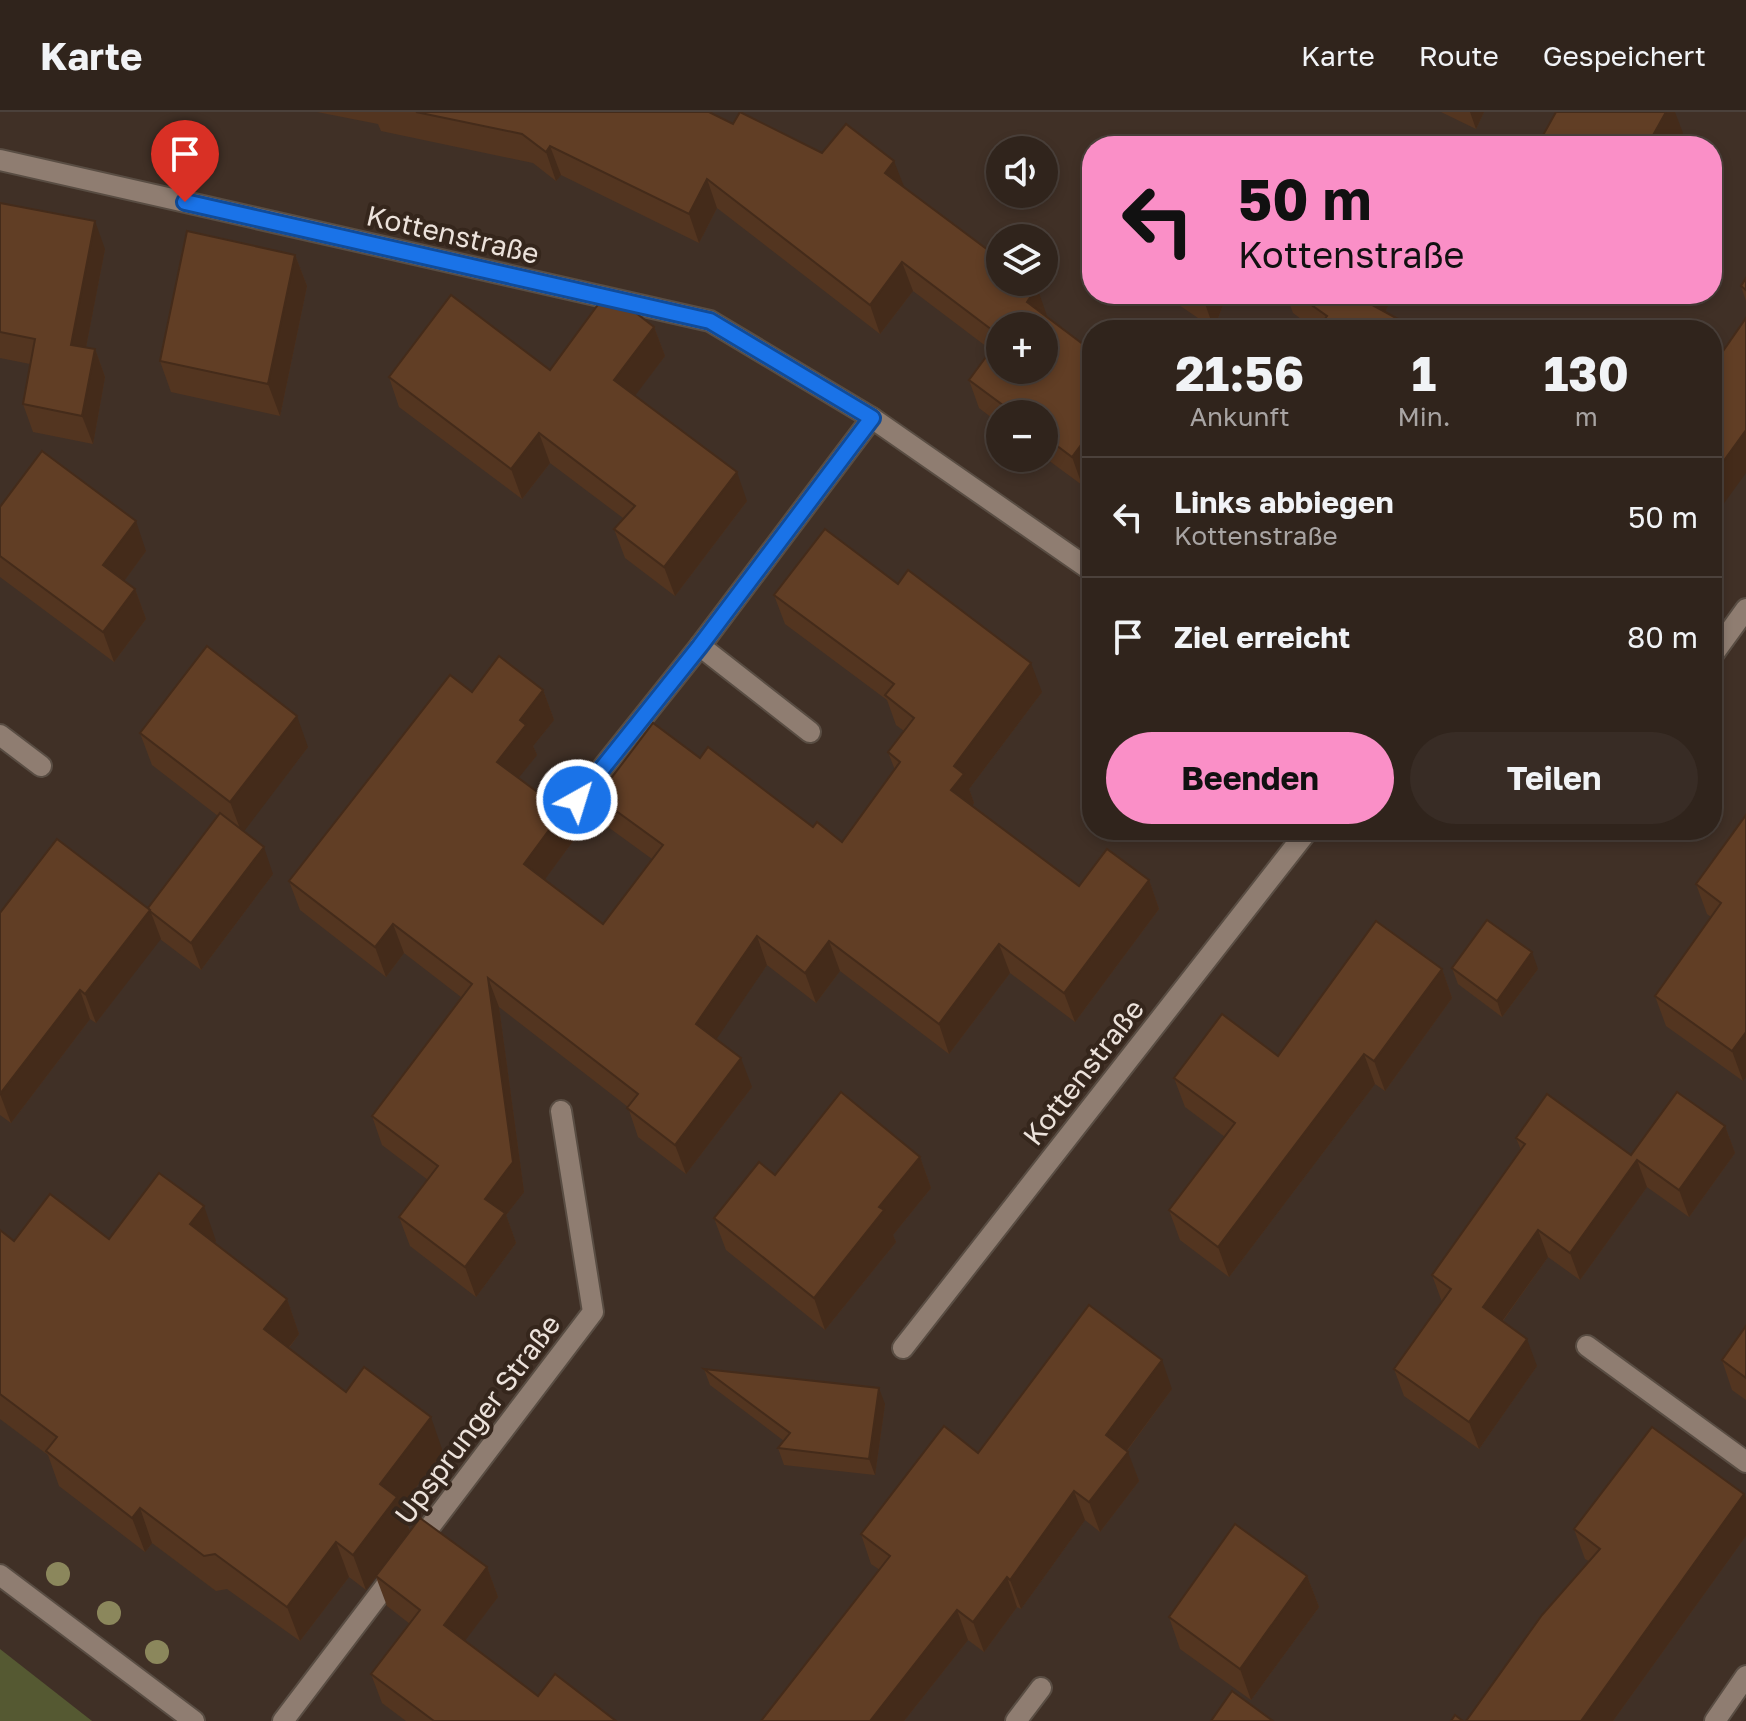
<!DOCTYPE html>
<html lang="de">
<meta charset="utf-8">
<style>
:root{--surface:#30241c;--page:#382c25;--text:#f1f3f6;--muted:#a8a4a3;--line:#4b413b;--accent:#fa8fc7}
body{margin:0;font-family:"Golos Text",sans-serif;background:var(--page);color:var(--text);height:100vh;display:flex;flex-direction:column;font-size:30px;white-space:nowrap}
*{box-sizing:border-box;margin:0}
p{font-size:26px;color:var(--muted)}
.icon{flex:none;width:44px;height:44px;fill:none;stroke:currentColor;stroke-width:2;stroke-linecap:round;stroke-linejoin:round}
.map{position:relative;flex:1;overflow:hidden}
.details{position:absolute;left:1082px;top:208px;width:640px;height:520px;display:flex;flex-direction:column;background:var(--surface);border-radius:32px;box-shadow:0 4px 12px #0003,0 0 0 2px var(--line)}
.details>*{flex:none}
.guide{position:absolute;left:1082px;top:24px;width:640px;height:168px;border-radius:32px;box-shadow:0 4px 12px #0003,0 0 0 2px var(--line);background:#fa8fc7;color:#111;overflow:hidden}
.tools{position:absolute;left:986px;top:24px;display:grid;gap:16px}
.tools a{display:grid;place-items:center;width:72px;height:72px;border-radius:50%;background:var(--surface);box-shadow:0 4px 12px #0003,0 0 0 2px var(--line);font-size:40px}
.pin{position:absolute;display:grid;place-items:center;width:68px;height:68px;color:#fff;margin:-82px -34px;border-radius:50% 50% 50% 0;rotate:-45deg;box-shadow:0 0 8px #0007}
.pin .icon{rotate:45deg}
.me{position:absolute;width:88px;margin:-44px;rotate:39deg;stroke-linejoin:round;filter:drop-shadow(0 0 6px #0008)}
.turn{display:flex;align-items:center;gap:28px;height:168px;padding:0 24px;font-size:36px}
.turn .icon{width:104px;height:104px;stroke-width:2.5}
.turn b{display:block;font-size:56px;line-height:68px}
.eta{display:flex;justify-content:space-evenly;align-items:center;height:136px;text-align:center}
.eta b{font-size:48px;font-weight:700;line-height:56px}
.primary-button{display:flex;gap:16px;margin-top:auto;padding:16px 24px}
.primary-button a{flex:1;height:92px;border-radius:48px;background:var(--accent);color:#111;font-size:32px;font-weight:700;line-height:92px;text-align:center}
.primary-button a+a{background:var(--page);color:var(--text)}
ul{padding:0;list-style:none}
li{display:flex;align-items:center;gap:24px;height:120px;padding:0 24px;border-top:2px solid var(--line)}
li div{flex:1}
li b{display:block;font-size:30px}
li em{font-style:normal}
header{display:flex;align-items:center;gap:48px;box-sizing:border-box;height:112px;padding:0 40px;background:var(--surface);border-bottom:2px solid var(--line)}
header strong{font-size:38px}
nav{display:flex;gap:44px;margin-inline-start:auto;font-size:28px}
.map>svg:first-child{display:block}
.green{fill:#555932}
.lines{fill:none;stroke-linecap:round;stroke-linejoin:round}
.street-casing{stroke:#594d43;stroke-width:24}
.street{stroke:#8f7d71;stroke-width:20}
.tree{fill:#8b875c}
.wall{fill:#533520}
.shaded-wall{fill:#442b1a}
.building{fill:#613e25;stroke:#442b1a;stroke-width:2}
.route-casing{stroke:#114b97;stroke-width:20}
.route{stroke:#1a73e8;stroke-width:14}
.labels{text-anchor:middle;dominant-baseline:central;stroke-width:8;stroke-linejoin:round;paint-order:stroke}
.street-label{font-size:28px;fill:#ece2db;stroke:#35261c}
</style>
<header>
<strong>Karte</strong>
<nav><a>Karte</a><a>Route</a><a>Gespeichert</a></nav>
</header>
<div class="map">
<svg width="1746" height="1609" viewBox="0 0 1746 1609">
<rect width="100%" height="100%" fill="#403026"/>
<path class="green" d="M0,1537L92,1609H0Z"/>
<g class="lines">
<defs>
<g id="street">
<path d="M0,48L710,209L872,306L1092,459"/>
<path d="M700,534L810,620"/>
<path d="M1712,544L1746,497"/>
<path d="M0,623L41,654"/>
<path d="M577,688L700,534L872,306"/>
<path d="M1587,1234L1746,1350"/>
<path d="M903,1236L1308,718"/>
<path d="M416,1433L593,1200L561,999"/>
<path d="M0,1463L194,1609"/>
<path d="M283,1609L397,1459"/>
<path d="M1016,1609L1041,1576"/>
<path d="M1715,1609L1746,1564"/>
</g>
</defs>
<use href="#street" class="street-casing"/>
<use href="#street" class="street"/>
</g>
<g class="tree">
<circle cx="58" cy="1462" r="12"/>
<circle cx="109" cy="1501" r="12"/>
<circle cx="157" cy="1540" r="12"/>
</g>
<g class="wall">
<path d="M317,0H709L733,12L822,41L904,75L1047,204V205L1092,239V360L1082,373L1044,345V302H1000V312L979,296L969,268L991,238L913,179L880,222L717,96L699,131L561,63L556,69L533,51L381,19L378,12Z"/>
<path d="M1441,0H1484L1476,17Z"/>
<path d="M0,91L105,137L86,235L95,237L105,265L93,332L33,320L23,292L30,252L0,246Z"/>
<path d="M295,143L307,174L280,304L171,280L160,249Z"/>
<path d="M1746,166V189L1741,174Z"/>
<path d="M1163,182H1227L1214,217Z"/>
<path d="M1286,182H1385L1389,192L1385,200L1418,218H1316L1293,201Z"/>
<path d="M654,215L665,244L635,283L747,389L675,484L625,446L614,417L623,406L550,351L522,387L399,295L389,265L550,258Z"/>
<path d="M0,395L146,439L124,469L135,477L146,507L114,550L0,465Z"/>
<path d="M774,483L1042,580L969,677L974,691L972,694L1079,774L1149,768L1159,797L1075,910L1010,861L949,942L840,859L816,891L767,853L716,927L752,975L686,1062L638,1025L628,995L499,895L524,1080L506,1103L516,1131L476,1185L410,1134L399,1105L428,1068L382,1033L372,1004L461,885L404,841L386,865L300,798L289,769L472,580L543,578L554,608L533,634L537,643L518,666L563,699L573,729L545,767L603,812L652,747L608,715L597,685L700,646L813,715L842,730L895,658L888,640L904,619L896,613L887,588L785,512Z"/>
<path d="M140,621L308,635L243,720L273,762L201,858L160,827L96,911L90,907L11,1011L0,1003V801L148,797L218,704L152,653Z"/>
<path d="M1746,703L1743,969L1666,914L1655,884L1711,805L1707,802L1696,772Z"/>
<path d="M1452,856L1538,857L1502,905L1458,872Z"/>
<path d="M1442,857L1452,886L1385,979L1375,972L1229,1165L1180,1128L1169,1098L1225,1025L1185,995L1174,966L1278,944Z"/>
<path d="M1725,1014L1735,1041L1689,1105L1647,1075L1580,1168L1548,1145L1503,1209L1537,1254L1479,1337L1404,1284L1394,1257L1442,1190L1432,1163L1521,1038L1516,1026L1631,1043Z"/>
<path d="M920,1045L931,1076L893,1123L896,1130L825,1218L726,1138L714,1106L775,1063Z"/>
<path d="M0,1118L14,1129L109,1127L216,1129L214,1131L287,1187L299,1222L289,1236L346,1280L443,1340L401,1395L410,1419L487,1455L498,1485L465,1528L538,1584L616,1609H406L382,1591L371,1562L410,1512L387,1494L376,1465L366,1478L349,1465L300,1529L227,1477L216,1479L152,1431L145,1440L59,1374L48,1343L0,1307Z"/>
<path d="M1746,1214V1288L1732,1278L1722,1248Z"/>
<path d="M704,1257L885,1292L875,1363L784,1353L778,1336L784,1329L710,1273Z"/>
<path d="M1172,1277L1127,1339L1139,1369L1100,1420L1085,1408L1021,1497L1017,1495L984,1540L968,1528L904,1609H761L880,1458L871,1452L861,1422L978,1341Z"/>
<path d="M1746,1386V1424L1613,1609L1589,1449L1585,1447L1574,1417Z"/>
<path d="M1307,1464L1319,1495L1251,1588L1180,1537L1169,1505Z"/>
</g>
<g class="shaded-wall">
<path d="M1470,0H1484L1476,17Z"/>
<path d="M1666,0H1675L1683,21L1676,34H1647Z"/>
<path d="M550,34L561,63L556,69L546,40Z"/>
<path d="M894,49L905,77L885,61Z"/>
<path d="M707,67L717,96L699,131L689,102Z"/>
<path d="M95,109L105,137L81,261L71,233Z"/>
<path d="M295,143L307,174L280,304L268,272Z"/>
<path d="M902,150L913,179L880,222L870,193Z"/>
<path d="M1037,175L1047,204L1040,214L1027,190Z"/>
<path d="M1204,182H1227L1214,217L1203,186Z"/>
<path d="M1368,182H1385L1389,192L1376,218L1365,189Z"/>
<path d="M654,215L665,244L625,297L614,268Z"/>
<path d="M95,237L105,265L93,332L82,304Z"/>
<path d="M1092,318V360L1082,373L1072,345Z"/>
<path d="M1746,318V361L1712,408V365Z"/>
<path d="M539,321L550,351L522,387L511,357Z"/>
<path d="M737,360L747,389L675,484L664,455Z"/>
<path d="M136,409L146,439L114,483L103,453Z"/>
<path d="M135,477L146,507L114,550L103,520Z"/>
<path d="M1031,551L1042,580L969,677L974,691L962,708L951,678L954,654Z"/>
<path d="M543,578L554,608L533,634L537,643L508,679L497,650L520,608Z"/>
<path d="M297,604L308,635L242,722L230,690Z"/>
<path d="M563,699L573,729L535,781L524,752Z"/>
<path d="M264,735L273,762L201,858L191,831Z"/>
<path d="M1149,768L1159,797L1075,910L1064,881Z"/>
<path d="M150,798L161,827L96,911L85,882Z"/>
<path d="M393,812L404,841L386,865L375,835Z"/>
<path d="M757,824L767,853L707,941L696,912Z"/>
<path d="M829,829L840,859L816,891L805,861Z"/>
<path d="M999,832L1010,861L949,942L939,912Z"/>
<path d="M1532,840L1538,857L1502,905L1497,889Z"/>
<path d="M1442,857L1452,886L1385,979L1374,949Z"/>
<path d="M488,866L499,895L524,1080L506,1103L516,1131L476,1185L465,1155L485,1087Z"/>
<path d="M80,878L90,907L11,1011L0,982Z"/>
<path d="M1746,920V965L1743,969L1732,939Z"/>
<path d="M1364,942L1375,972L1229,1165L1218,1135Z"/>
<path d="M741,946L752,975L686,1062L675,1033Z"/>
<path d="M1725,1014L1735,1041L1689,1105L1679,1078Z"/>
<path d="M920,1045L931,1076L893,1123L896,1130L825,1218L814,1186L879,1095Z"/>
<path d="M1637,1048L1647,1075L1580,1168L1570,1141Z"/>
<path d="M204,1094L216,1129L202,1147L190,1112Z"/>
<path d="M1538,1118L1548,1145L1493,1222L1483,1195Z"/>
<path d="M287,1187L299,1222L277,1251L264,1217Z"/>
<path d="M1527,1227L1537,1254L1479,1337L1469,1310Z"/>
<path d="M1162,1248L1172,1277L1116,1353L1106,1323Z"/>
<path d="M879,1276L885,1292L875,1363L869,1347Z"/>
<path d="M431,1305L443,1340L401,1395L410,1420L366,1478L353,1443L380,1372Z"/>
<path d="M1128,1340L1139,1369L1100,1420L1089,1390Z"/>
<path d="M1074,1379L1085,1408L1021,1497L1010,1468Z"/>
<path d="M1744,1382L1746,1386V1424L1613,1609H1581Z"/>
<path d="M140,1396L152,1431L145,1440L132,1406Z"/>
<path d="M336,1430L349,1465L300,1529L287,1495Z"/>
<path d="M487,1455L498,1485L455,1542L444,1513Z"/>
<path d="M1307,1464L1319,1495L1251,1588L1240,1557Z"/>
<path d="M1007,1465L1017,1495L984,1540L973,1510Z"/>
<path d="M957,1498L968,1528L904,1609H870Z"/>
</g>
<g class="building">
<path d="M416,0H709L733,12L740,0L822,41L846,12L894,49L885,61L1000,147V170H1030L1037,175L1027,190L1092,239V318L1072,345L1044,324V302H1015L969,268L1000,226V258H1044V214H1000V224L902,150L870,193L707,67L689,102L550,34L546,40L522,22Z"/>
<path d="M1556,0H1666L1647,34H1537Z"/>
<path d="M1189,23L1204,34H1181Z"/>
<path d="M0,91L95,109L71,233L95,237L82,304L23,292L35,227L0,220Z"/>
<path d="M187,119L295,143L268,272L160,249Z"/>
<path d="M1746,166V178L1741,174Z"/>
<path d="M608,179L654,215L614,268L737,360L664,455L614,417L635,394L539,321L511,357L389,265L451,183L550,258Z"/>
<path d="M1296,182H1368L1365,189L1418,218H1317L1327,204Z"/>
<path d="M1746,206V318L1712,365V255Z"/>
<path d="M42,339L136,409L103,453L135,477L103,520L0,444V395Z"/>
<path d="M825,417L898,472L908,458L1031,551L954,654L964,662L951,678L1079,774L1107,737L1149,768L1064,881L999,832L939,912L829,829L805,861L757,824L696,912L741,946L675,1033L627,996L638,982L488,866L513,1050L485,1087L505,1101L465,1155L399,1105L438,1054L372,1004L472,872L393,812L375,835L289,769L450,563L472,580L499,544L543,578L520,608L526,613L497,650L563,699L524,752L603,812L663,733L597,685L653,611L700,646L708,635L813,715L817,710L842,730L900,650L888,640L914,606L885,583L894,572L774,483Z"/>
<path d="M207,534L297,604L230,690L140,621Z"/>
<path d="M220,701L264,735L191,831L151,800L148,796Z"/>
<path d="M1746,703V920L1732,939L1655,884L1721,791L1696,772Z"/>
<path d="M57,727L150,798L85,882L80,878L0,982V801Z"/>
<path d="M1487,808L1532,840L1497,889L1452,856Z"/>
<path d="M1376,809L1442,857L1374,949L1364,942L1218,1135L1169,1098L1235,1011L1174,966L1222,902L1278,944Z"/>
<path d="M841,980L920,1045L879,1095L884,1098L814,1186L714,1106L759,1050L775,1063Z"/>
<path d="M1677,980L1725,1014L1679,1078L1637,1048L1570,1141L1538,1118L1483,1195L1527,1227L1469,1310L1394,1257L1451,1177L1432,1163L1525,1032L1516,1026L1547,982L1631,1043Z"/>
<path d="M159,1061L204,1094L190,1112L287,1187L264,1217L346,1280L364,1255L431,1305L380,1372L397,1385L353,1443L336,1430L287,1495L215,1442L204,1444L140,1396L132,1406L46,1339L57,1325L0,1282V1118L14,1129L50,1082L109,1127Z"/>
<path d="M1089,1193L1162,1248L1106,1323L1128,1340L1089,1390L1074,1379L1010,1468L1007,1465L973,1510L957,1498L870,1609H761L890,1444L861,1422L944,1314L978,1341Z"/>
<path d="M1746,1214V1266L1722,1248Z"/>
<path d="M704,1257L879,1276L869,1347L778,1336L790,1321Z"/>
<path d="M1652,1315L1744,1382L1581,1609H1466L1542,1503L1600,1437L1574,1417Z"/>
<path d="M420,1406L487,1455L444,1513L538,1584L555,1562L616,1609H434L371,1562L420,1498L376,1464Z"/>
<path d="M1235,1412L1307,1464L1240,1557L1169,1505Z"/>
<path d="M1232,1579L1273,1609H1211Z"/>
<path d="M1455,1603L1463,1609H1451Z"/>
</g>
<g class="lines">
<defs>
<path id="route" d="M185,90L710,209L872,306L700,534L577,688"/>
</defs>
<use href="#route" class="route-casing"/>
<use href="#route" class="route"/>
</g>
<g class="labels">
<g class="street-label">
<text transform="translate(453 122) rotate(13)">Kottenstraße</text>
<text transform="translate(1083 960) rotate(-52)">Kottenstraße</text>
<text transform="translate(477 1307) rotate(-53)">Upsprunger Straße</text>
</g>
</g>
</svg>
<div class="tools">
<a><svg class="icon" aria-label="sound" viewBox="0 0 24 24"><path d="M4 9h4l5-4v14l-5-4H4zM17 9q2 3 0 6"/></svg></a>
<a><svg class="icon" aria-label="layers" viewBox="0 0 24 24"><path d="M12 4l9 5-9 5-9-5zM3 14l9 5 9-5"/></svg></a>
<a>+</a>
<a>−</a>
</div>
<div class="pin" style="left:185px;top:90px;background:#d93025"><svg class="icon" aria-label="arrive" viewBox="0 0 24 24"><path d="M6 21V4h12l-3 4 3 4H6"/></svg></div>
<svg class="me" style="left:577px;top:688px" viewBox="-20 -20 40 40"><circle r="17" fill="#1a73e8" stroke="#fff" stroke-width="3"/><path d="M0-11L8 9 0 5-8 9z" fill="#fff"/></svg>
<div class="guide">
<div class="turn"><svg class="icon" aria-label="left" viewBox="0 0 24 24"><path d="M17 20v-9H6M10 6l-5 5 5 5"/></svg><div><b>50 m</b>Kottenstraße</div></div>
</div>
<section class="details">
<div class="eta">
<div><b>21:56</b><p>Ankunft</p></div>
<div><b>1</b><p>Min.</p></div>
<div><b>130</b><p>m</p></div>
</div>
<ul>
<li><svg class="icon" aria-label="left" viewBox="0 0 24 24"><path d="M17 20v-9H6M10 6l-5 5 5 5"/></svg><div><b>Links abbiegen</b><p>Kottenstraße</p></div><em>50 m</em></li>
<li><svg class="icon" aria-label="arrive" viewBox="0 0 24 24"><path d="M6 21V4h12l-3 4 3 4H6"/></svg><div><b>Ziel erreicht</b></div><em>80 m</em></li>
</ul>
<div class="primary-button"><a>Beenden</a><a>Teilen</a></div>
</section>
</div>
